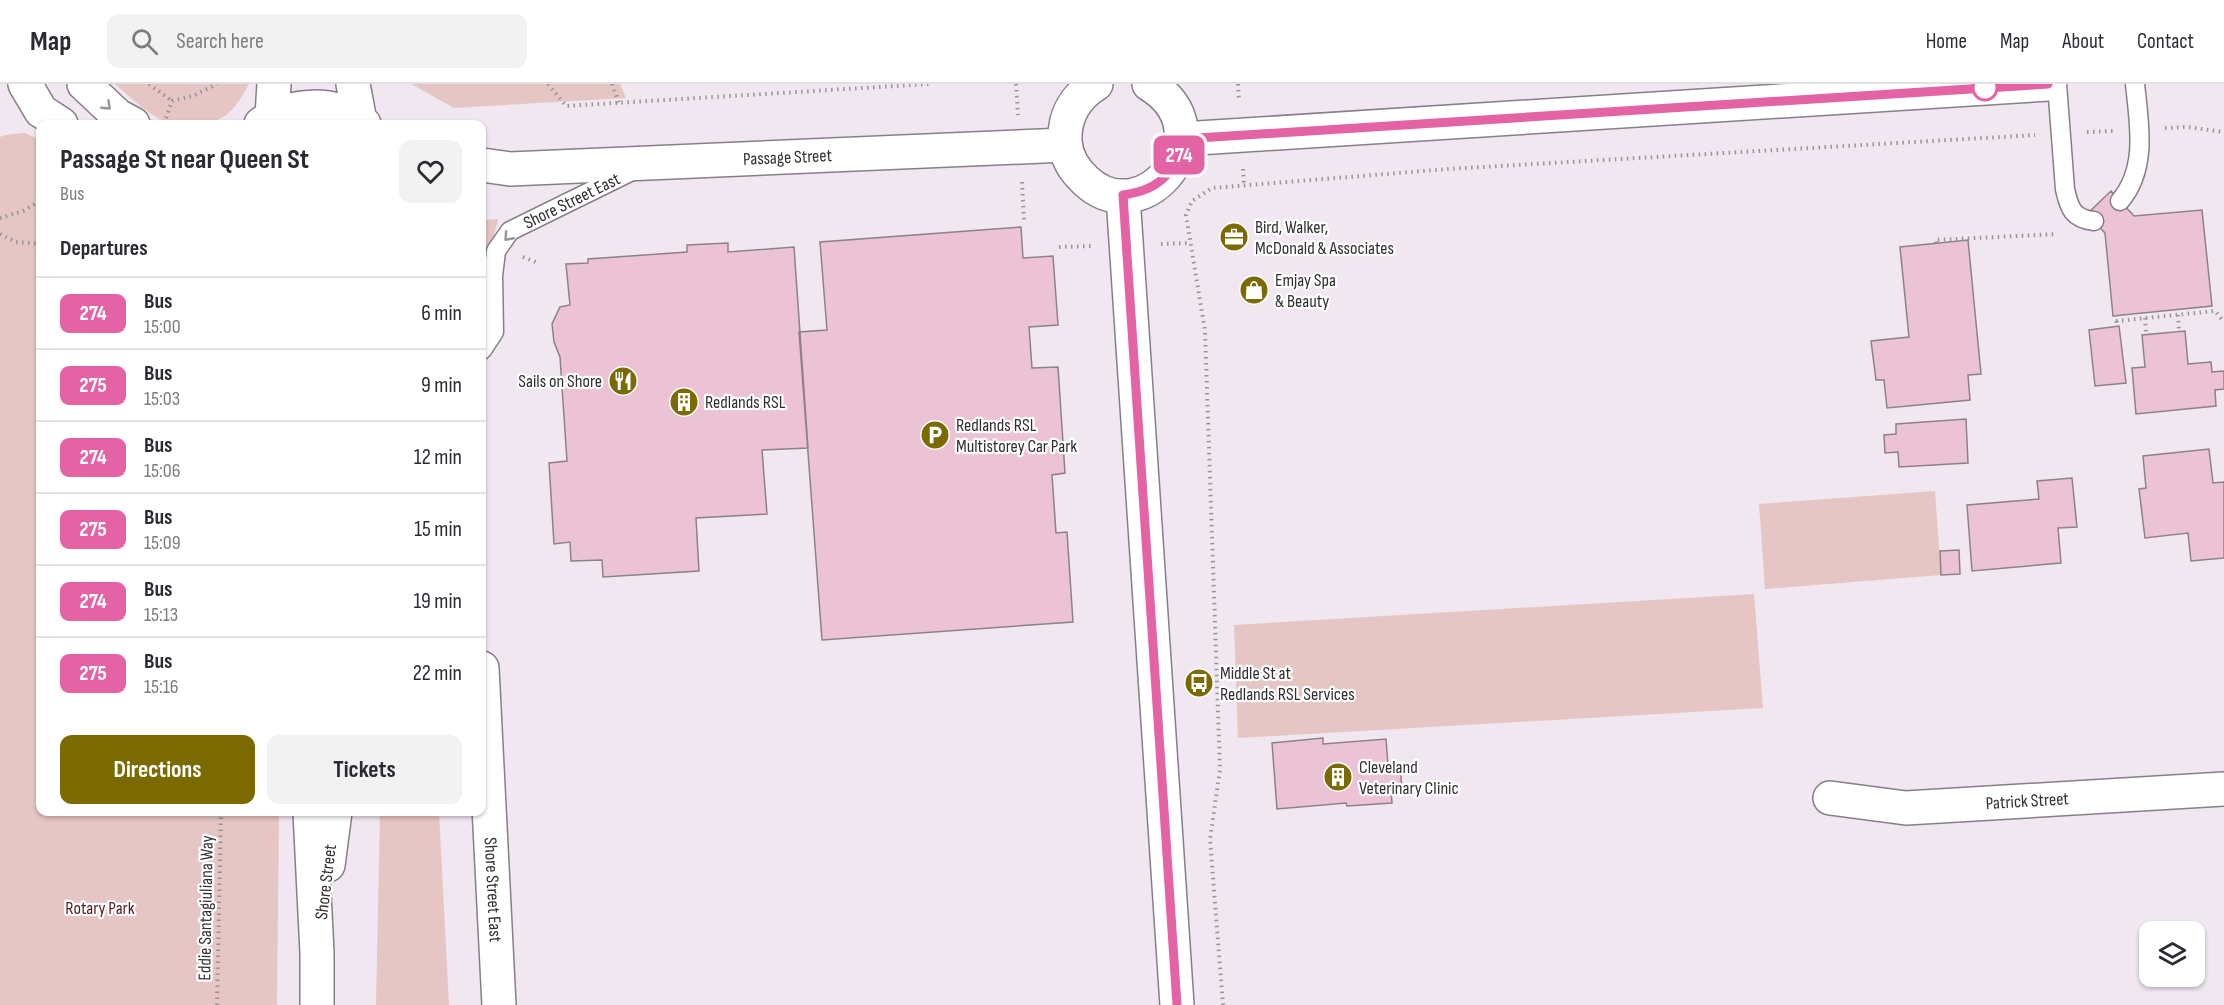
<!DOCTYPE html>
<style>
:root{--surface:#fff;--page:#f2f2f3;--text:#2b2b33;--muted:#7c7c81;--line:#e1e1e2;--accent:#7b6a02}
body{margin:0;font-family:"Sofia Sans Condensed",sans-serif;background:var(--page);color:var(--text);height:100vh;display:flex;flex-direction:column;font-size:22px;white-space:nowrap}
*{box-sizing:border-box;margin:0}
p{font-size:20px;color:var(--muted)}
.icon{flex:none;width:33px;height:33px;fill:none;stroke:currentColor;stroke-width:2;stroke-linecap:round;stroke-linejoin:round}
.map{position:relative;flex:1;overflow:hidden}
.drawer{position:absolute;left:36px;top:36px;width:450px;height:696px;display:flex;flex-direction:column;background:var(--surface);border-radius:12px;box-shadow:0 2px 4px #0004}
.drawer>*{flex:none}
.badge{padding:0 12px;border-radius:9px;font-size:21px;line-height:39px}
.buttons{position:absolute;left:2139px;top:837px;display:grid;gap:12px}
.buttons a{display:grid;place-items:center;width:66px;height:66px;border-radius:12px;background:var(--surface);box-shadow:0 2px 4px #0004;font-size:30px}
.map>.badge{position:absolute;translate:-50% -50%;box-shadow:0 0 0 3px #fff}
h2{padding:0 24px;font-size:22px;line-height:54px}
.round{display:grid;place-items:center;flex:none;width:63px;height:63px;border-radius:12px;background:var(--page)}
.summary{display:flex;align-items:center;justify-content:space-between;height:102px;padding:0 24px}
h1{font-size:28px;font-weight:700;line-height:45px}
.action{display:flex;gap:12px;margin-top:auto;padding:12px 24px}
.action a{flex:1;height:69px;border-radius:12px;background:var(--accent);color:#fff;font-size:24px;font-weight:700;line-height:69px;text-align:center}
.action a+a{background:var(--page);color:var(--text)}
ul{padding:0;list-style:none}
li{display:flex;align-items:center;gap:18px;height:72px;padding:0 24px;border-top:2px solid var(--line)}
li div{flex:1}
li b{display:block;font-size:22px}
li em{font-style:normal}
li .badge{min-width:66px;font-weight:700;text-align:center}
header{display:flex;align-items:center;gap:36px;box-sizing:border-box;height:84px;padding:0 30px;background:var(--surface);border-bottom:2px solid var(--line)}
header strong{font-size:28px}
nav{display:flex;gap:33px;margin-inline-start:auto;font-size:21px}
.search{width:420px;height:54px;background:var(--page);display:flex;align-items:center;gap:15px;box-sizing:border-box;padding:0 21px;border-radius:12px;color:var(--muted);font-size:22px}
.map>svg:first-child{display:block}
.green{fill:#e6c5c5}
.building{fill:#ecc2d5;stroke:#8d8286;stroke-width:1.5}
.lines{fill:none;stroke-linecap:round;stroke-linejoin:round}
.lane-casing{stroke:#867f87;stroke-width:21}
.street-casing{stroke:#867f87;stroke-width:36}
.secondary-casing{stroke:#867f87;stroke-width:36}
.path{stroke:#999399;stroke-width:4;stroke-dasharray:1.5 4.5;stroke-linecap:butt}
.lane{stroke:#fff;stroke-width:18}
.street{stroke:#fff;stroke-width:33}
.secondary{stroke:#fff;stroke-width:33}
.oneway{stroke:#989698}
.line-casing{stroke:#fff;stroke-width:14}
.line{stroke:#e463a4;stroke-width:9}
.stop-dot{fill:#fff;stroke:#e463a4;stroke-width:3}
.labels{text-anchor:middle;dominant-baseline:central;stroke-width:4.5;stroke-linejoin:round;paint-order:stroke}
.street-label{font-size:18px;fill:#312e32;stroke:#fff}
.poi-label{font-size:18px;fill:#312e32;stroke:#fff;text-anchor:start}
.park-label{font-size:18px;fill:#541c22;stroke:#fff}
</style>
<header>
<strong>Map</strong>
<div class="search"><svg class="icon" aria-label="search" viewBox="0 0 24 24"><circle cx="10" cy="10" r="6"/><path d="M15 15l6 6"/></svg>Search here</div>
<nav><a>Home</a><a>Map</a><a>About</a><a>Contact</a></nav>
</header>
<div class="map">
<svg width="2224" height="921" viewBox="0 0 2224 921">
<rect width="100%" height="100%" fill="#f0e7f0"/>
<!-- green -->
<path class="green" d="M115,0h134c-17,31 -26,40 -62,40 -11,0 -22,-1 -31,-7 -15,-9 -28,-22 -41,-33z
M411,0h209l6,14 -172,10z
M25,49l15,7v672h239l-2,193h-277v-868l5,-2z
M498,135v1l-16,60v-60z
M1935,407l6,84 -176,14 -6,-85z
M1754,510l9,114 -525,30 -4,-113z
M380,728h59l10,193h-73z"/>
<!-- building -->
<path class="building" d="M2111,107l23,25 68,-6 10,96 -99,10 -8,-83 -18,-19z
M1021,143l2,31 30,-2 5,69 -29,2 3,41 26,-1 7,106 -13,2 4,58 11,-1 6,90 -251,18 -23,-308 28,-2 -7,-88z
M1968,156l13,134 -13,1 2,25 -83,8 -3,-28h-8l-5,-39 38,-4 -9,-90z
M728,159v9l66,-5 14,201 -46,2 5,64 -71,4 3,53 -96,6 -1,-17 -31,1 -1,-19 -16,2 -5,-81 18,-2 -7,-104 -6,-15 -2,-18 8,-17 10,-2 -4,-41 22,-1v-4l99,-7v-7z
M2119,242l7,57 -31,3 -6,-56z
M2185,247l3,33 23,-2 1,10 12,-1v18l-9,1 1,16 -80,8 -4,-46 13,-1 -3,-32z
M1966,335l2,44 -69,4 -1,-15 -13,1 -1,-18 12,-1v-10z
M2209,365l4,34 11,-1v76l-33,3 -3,-28 -43,5 -6,-49 7,-1 -3,-32z
M2072,394l5,49 -19,1 3,35 -89,8 -5,-66 72,-6 -2,-18z
M1959,466l1,24 -19,1 -1,-24z
M1323,654v6l63,-5 2,26 12,-1 2,26 -11,1 1,12 -45,3 -1,-3 -69,6 -5,-66z"/>
<g class="lines">
<!-- lane casing -->
<g class="lane-casing">
<g id="lane">
<path d="M2057,0l8,105c4,19 8,30 29,32"/>
<path d="M2120,117c28,-33 19,-78 15,-117"/>
<path id="s1" d="M482,266l12,-18 -1,-56 3,-25 14,-20 124,-61"/>
</g>
</g>
<!-- street casing -->
<g class="street-casing">
<g id="street">
<path d="M25,0l16,27 20,13"/>
<path d="M84,0l34,32 15,8"/>
<path d="M1123,112l54,809"/>
<path id="s2" d="M482,584l17,337"/>
<path id="s3" d="M1830,714l76,10 318,-19"/>
</g>
</g>
<!-- secondary casing -->
<g class="secondary-casing">
<g id="secondary">
<path d="M353,0l7,37"/>
<path d="M1096,0c-21,13 -32,32 -31,57 1,16 10,30 21,40 59,54 142,-49 63,-97"/>
<path d="M272,32l2,-32"/>
<path d="M261,40c29,-21 74,-24 103,0"/>
<path d="M1182,55l866,-55"/>
<path id="s4" d="M482,81l28,4 555,-24"/>
<path d="M310,728l7,141v52"/>
<path d="M328,781l7,-53"/>
</g>
</g>
<!-- path -->
<path class="path" d="M149,0l23,17
M548,0l18,22 363,-22
M612,0l7,19
M1016,0l2,31
M1238,0l1,17
M166,34l6,-17 21,-5 24,-12
M2165,44l22,-1 37,5
M2087,48l26,-1
M1243,85l1,17
M1022,98l2,38
M0,134l23,-7 17,-10
M0,150l16,8 24,2
M1936,159l-1,-3 122,-6
M1161,160l29,-1
M1059,163l35,-1
M523,173l13,5
M2116,231l1,11
M2178,231l1,16
M2145,234l1,16
M2116,237l99,-10 9,11
M217,921l4,-193
M1223,921l-13,-166 10,-69 -15,-439 -19,-116 6,-14 20,-13 236,-19 587,-34"/>
<!-- lane -->
<use href="#lane" class="lane"/>
<!-- street -->
<use href="#street" class="street"/>
<!-- secondary -->
<use href="#secondary" class="secondary"/>
</g>
<!-- one-way arrows -->
<defs><path id="oneway-chevron" d="M-2-3.5L2.5 0L-2 3.5" fill="none" stroke-width="1.6" stroke-linecap="round" stroke-linejoin="round" transform="scale(1.5)"/></defs>
<g class="oneway">
<use href="#oneway-chevron" transform="translate(107 22) rotate(43)"/>
<use href="#oneway-chevron" transform="translate(508 153) rotate(132)"/>
</g>
<g class="lines">
<!-- line casing -->
<g class="line-casing">
<path id="line" d="M1177,921l-54,-810c36,-5 52,-21 59,-56l866,-55"/>
</g>
<!-- line -->
<use href="#line" class="line"/>
</g>
<!-- icons -->
<defs>
<g id="office-disc" transform="scale(1.5)"><circle r="9.5" fill="#7b6a02" stroke="#fff"/><path d="M-6-3h4V-5.5h4V-3h4V5H-6ZM-1-4.5V-3h2v-1.5ZM-6 0V1H6V0Z" fill="#fff"/></g>
<g id="shop-disc" transform="scale(1.5)"><circle r="9.5" fill="#7b6a02" stroke="#fff"/><path d="M-5-2.5h2.3a2.7 3.5 0 0 1 5.4 0H5L5.5 6h-11ZM-1.5-2.5h3a1.5 2.3 0 0 0-3 0Z" fill="#fff"/></g>
<g id="restaurant-disc" transform="scale(1.5)"><circle r="9.5" fill="#7b6a02" stroke="#fff"/><path d="M-5-6h1v4h1v-4h1v4h1v-4h1v5L-1.5 .5V6h-2V.5L-5-1ZM5-6V6H3V1.5H1.5Q1.5-4 5-6Z" fill="#fff"/></g>
<g id="building-disc" transform="scale(1.5)"><circle r="9.5" fill="#7b6a02" stroke="#fff"/><path d="M-4-6H4V6H1V3H-1V6H-4ZM-2.5-4.3h1.7v1.8h-1.7ZM.8-4.3h1.7v1.8H.8ZM-2.5-1h1.7V.8h-1.7ZM.8-1h1.7V.8H.8Z" fill="#fff"/></g>
<g id="parking-disc" transform="scale(1.5)"><circle r="9.5" fill="#7b6a02" stroke="#fff"/><path d="M-3.5-5.5H1a3.5 3.5 0 0 1 0 7H-1V5.5H-3.5ZM-1-3.4V-.6H.8a1.4 1.4 0 0 0 0-2.8Z" fill="#fff"/></g>
<g id="bus-disc" transform="scale(1.5)"><circle r="9.5" fill="#7b6a02" stroke="#fff"/><path d="M-5-6H5V4H4V6H2V4H-2V6H-4V4H-5ZM-3.5-4V0h7V-4ZM-3.5 1.2v1.5H-2V1.2ZM2 1.2v1.5H3.5V1.2Z" fill="#fff"/></g>
</defs>
<g fill-rule="evenodd">
<use href="#office-disc" x="1234" y="153"/>
<use href="#shop-disc" x="1254" y="206"/>
<use href="#restaurant-disc" x="623" y="297"/>
<use href="#building-disc" x="684" y="318"/>
<use href="#parking-disc" x="935" y="351"/>
<use href="#bus-disc" x="1199" y="599"/>
<use href="#building-disc" x="1338" y="693"/>
</g>
<!-- markers -->
<circle class="stop-dot" cx="1985" cy="4" r="12"/>
<g class="labels">
<!-- street labels -->
<g class="street-label">
<text stroke="none"><textPath href="#s4" startOffset="306">Passage Street</textPath></text>
<text stroke="none"><textPath href="#s1" startOffset="196">Shore Street East</textPath></text>
<text stroke="none"><textPath href="#s3" startOffset="198">Patrick Street</textPath></text>
<text transform="translate(326 798) rotate(-83)">Shore Street</text>
<text stroke="none"><textPath href="#s2" startOffset="222">Shore Street East</textPath></text>
<text transform="translate(206 824) rotate(-89)">Eddie Santagiuliana Way</text>
</g>
<!-- poi labels -->
<g class="poi-label">
<text x="1255" y="143">Bird, Walker,<tspan x="1255" dy="21">McDonald &amp; Associates</tspan></text>
<text x="1275" y="196">Emjay Spa<tspan x="1275" dy="21">&amp; Beauty</tspan></text>
<text x="602" y="297" text-anchor="end">Sails on Shore</text>
<text x="705" y="318">Redlands RSL</text>
<text x="956" y="341">Redlands RSL<tspan x="956" dy="21">Multistorey Car Park</tspan></text>
<text x="1220" y="589">Middle St at<tspan x="1220" dy="21">Redlands RSL Services</tspan></text>
<text x="1359" y="683">Cleveland<tspan x="1359" dy="21">Veterinary Clinic</tspan></text>
</g>
<!-- park labels -->
<g class="park-label">
<text x="100" y="824">Rotary Park</text>
</g>
</g>
</svg>
<div class="buttons">
<a><svg class="icon" aria-label="layers" viewBox="0 0 24 24"><path d="M12 4l9 5-9 5-9-5zM3 14l9 5 9-5"/></svg></a>
</div>
<b class="badge" style="left:1179px;top:71px;background:#e463a4;color:#fff">274</b>
<section class="drawer">
<div class="summary"><div><h1>Passage St near Queen St</h1><p>Bus</p></div><a class="round"><svg class="icon" aria-label="heart" viewBox="0 0 24 24"><path d="M12 20l-8-8c-3-5 5-10 8-4 3-6 11-1 8 4z"/></svg></a></div>
<h2>Departures</h2>
<ul>
<li><span class="badge" style="background:#e463a4;color:#fff">274</span><div><b>Bus</b><p>15:00</p></div><em>6 min</em></li>
<li><span class="badge" style="background:#e463a4;color:#fff">275</span><div><b>Bus</b><p>15:03</p></div><em>9 min</em></li>
<li><span class="badge" style="background:#e463a4;color:#fff">274</span><div><b>Bus</b><p>15:06</p></div><em>12 min</em></li>
<li><span class="badge" style="background:#e463a4;color:#fff">275</span><div><b>Bus</b><p>15:09</p></div><em>15 min</em></li>
<li><span class="badge" style="background:#e463a4;color:#fff">274</span><div><b>Bus</b><p>15:13</p></div><em>19 min</em></li>
<li><span class="badge" style="background:#e463a4;color:#fff">275</span><div><b>Bus</b><p>15:16</p></div><em>22 min</em></li>
</ul>
<div class="action"><a>Directions</a><a>Tickets</a></div>
</section>
</div>
